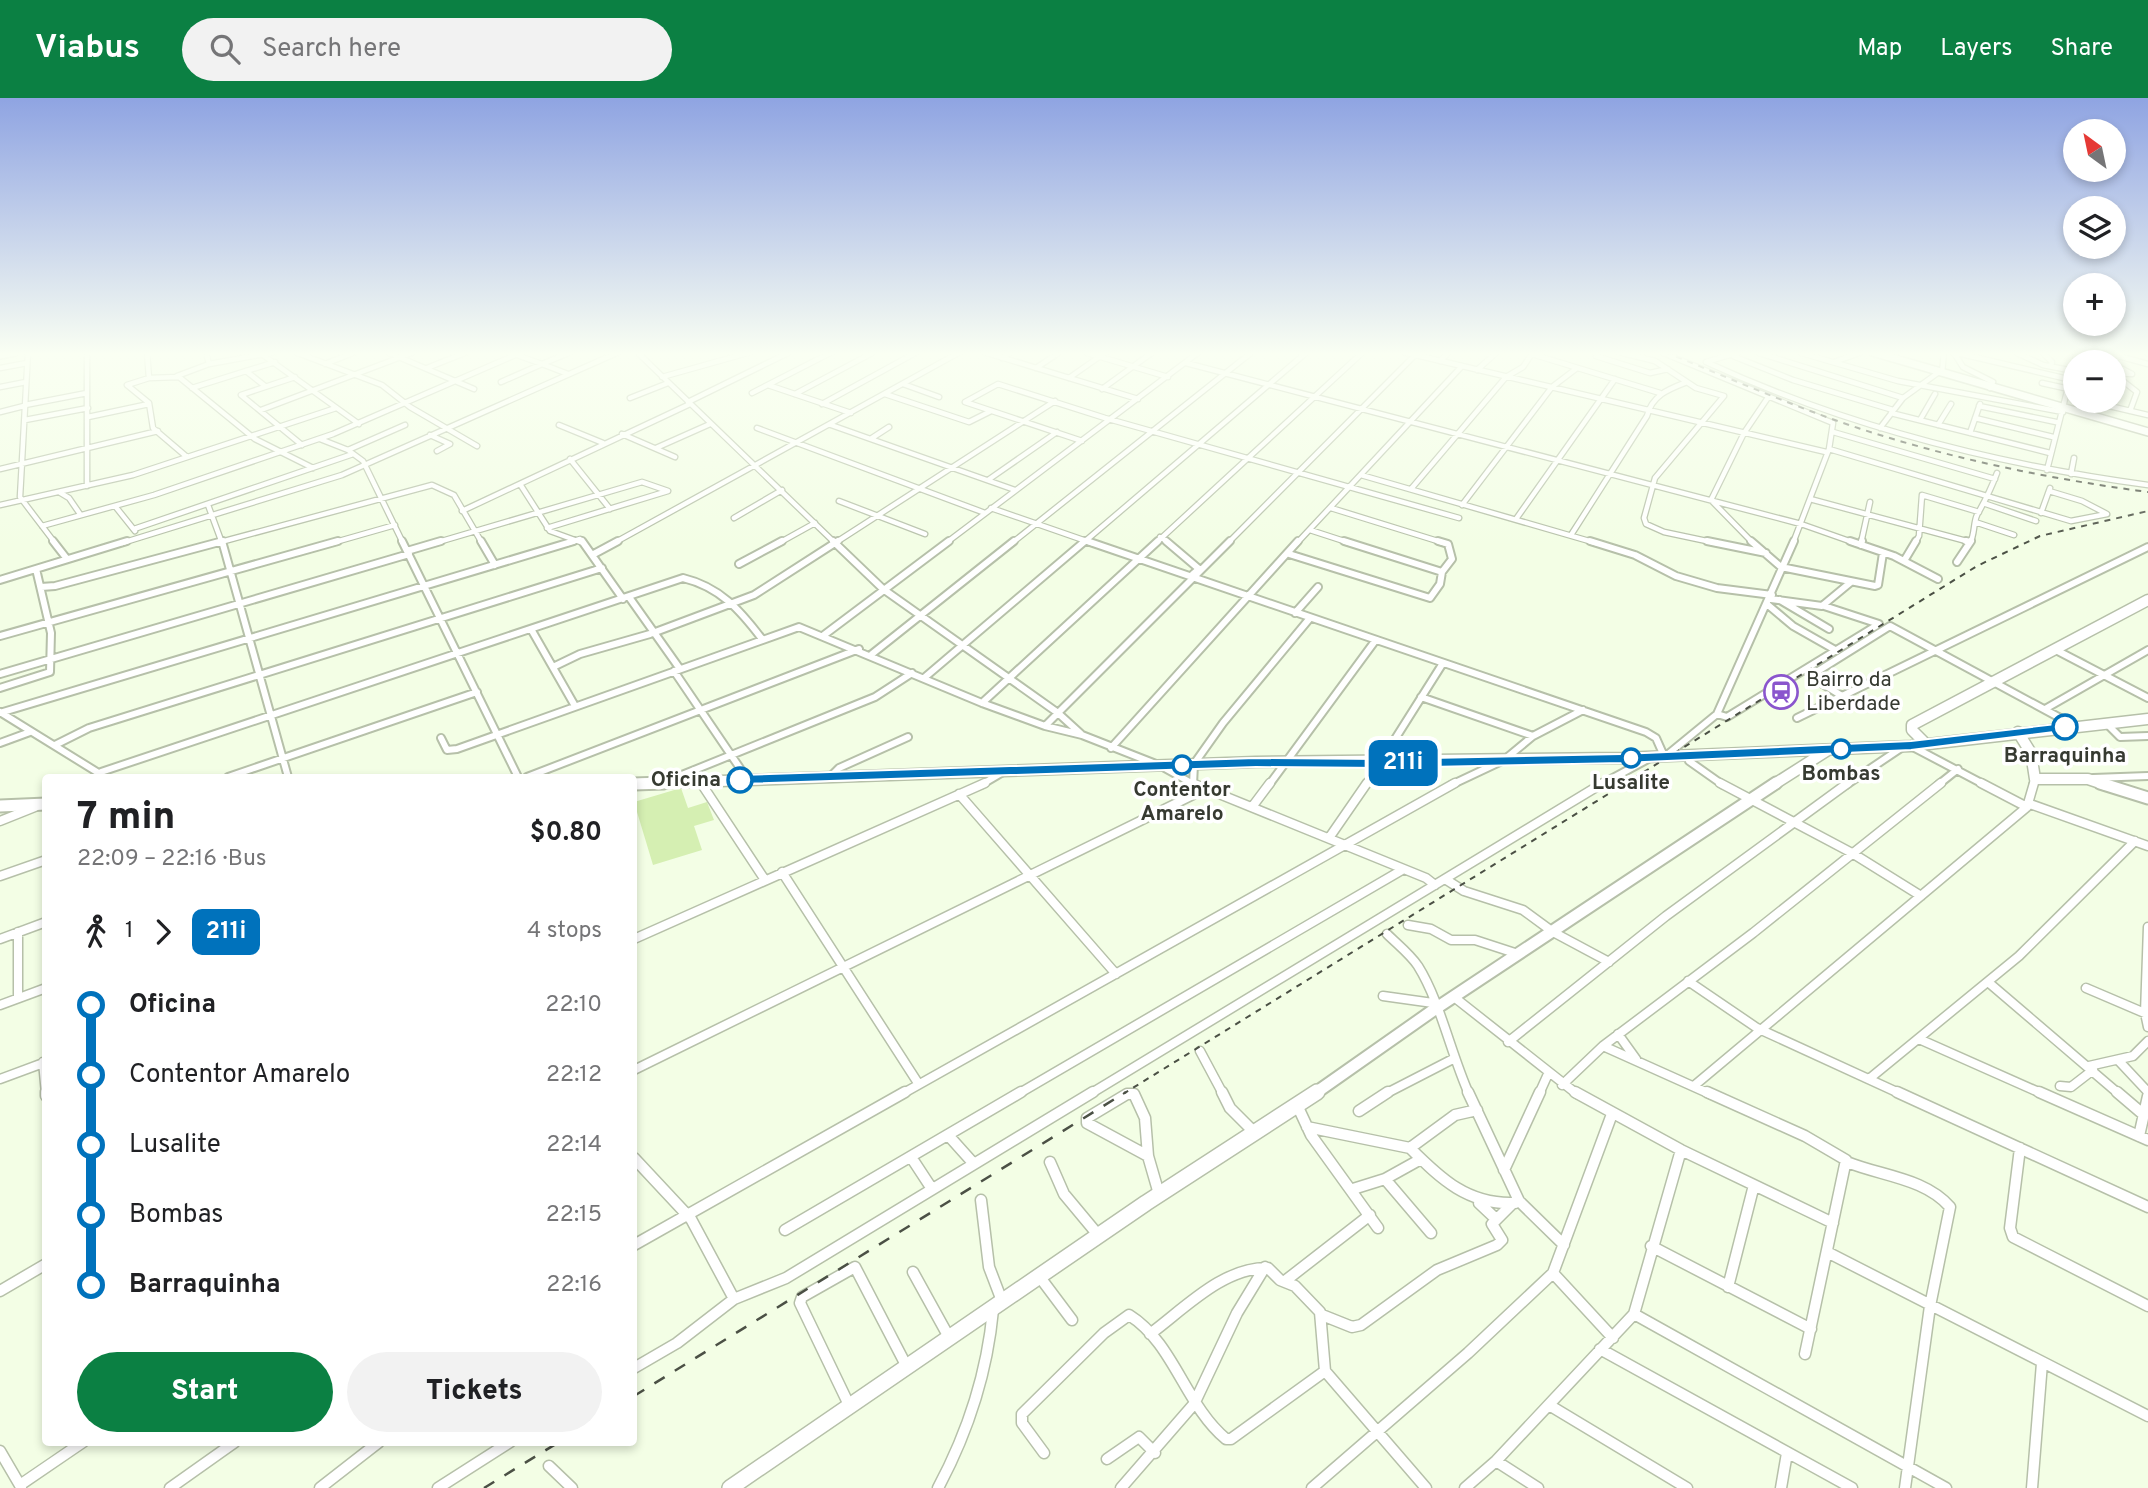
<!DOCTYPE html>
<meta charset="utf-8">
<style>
:root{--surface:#fff;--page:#f2f2f2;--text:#202124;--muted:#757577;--accent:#0b8043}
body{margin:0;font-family:Overpass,sans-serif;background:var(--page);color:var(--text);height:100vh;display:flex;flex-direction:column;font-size:26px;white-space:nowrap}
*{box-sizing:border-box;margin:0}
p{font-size:23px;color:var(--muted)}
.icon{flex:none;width:38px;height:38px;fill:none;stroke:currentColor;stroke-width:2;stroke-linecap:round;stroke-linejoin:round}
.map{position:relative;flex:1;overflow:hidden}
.side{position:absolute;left:42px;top:676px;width:595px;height:672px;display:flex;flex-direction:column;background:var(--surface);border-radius:7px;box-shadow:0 4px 10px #0003}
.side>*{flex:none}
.badge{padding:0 14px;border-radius:10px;font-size:24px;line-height:46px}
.needle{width:46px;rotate:327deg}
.buttons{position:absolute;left:2063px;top:21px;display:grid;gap:14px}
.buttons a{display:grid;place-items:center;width:63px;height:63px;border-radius:50%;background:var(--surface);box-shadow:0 4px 10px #0003;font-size:35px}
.map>.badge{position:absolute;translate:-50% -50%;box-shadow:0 0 0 4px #fff}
.legs{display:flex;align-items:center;gap:10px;height:77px;padding:0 35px;font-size:23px}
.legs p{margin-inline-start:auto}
.headline{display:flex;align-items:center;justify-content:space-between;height:119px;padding:0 35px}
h1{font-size:38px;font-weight:800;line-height:52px}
.action{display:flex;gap:14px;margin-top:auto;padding:14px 35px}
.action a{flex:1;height:80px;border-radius:42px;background:var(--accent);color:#fff;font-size:28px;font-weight:800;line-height:80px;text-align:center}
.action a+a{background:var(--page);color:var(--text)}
ul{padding:0 35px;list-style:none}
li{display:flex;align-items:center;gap:24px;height:70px;font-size:26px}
li i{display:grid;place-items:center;width:10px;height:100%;margin:0 9px;background:currentColor}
li i::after{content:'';width:18px;height:18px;margin:-9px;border:5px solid;border-radius:50%;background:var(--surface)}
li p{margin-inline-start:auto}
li:first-child i{background:linear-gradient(#0000 50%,currentColor 0)}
li:last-child i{background:linear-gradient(currentColor 50%,#0000 0)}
header{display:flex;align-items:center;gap:42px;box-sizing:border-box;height:98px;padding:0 35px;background:var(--accent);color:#fff}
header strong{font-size:33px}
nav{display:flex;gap:38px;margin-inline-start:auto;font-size:24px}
.search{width:490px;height:63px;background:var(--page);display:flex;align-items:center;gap:18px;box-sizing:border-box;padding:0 24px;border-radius:38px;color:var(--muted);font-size:26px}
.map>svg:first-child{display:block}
.green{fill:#d5efb2}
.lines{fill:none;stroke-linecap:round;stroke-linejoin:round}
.street-far3-casing{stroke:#b6c0a9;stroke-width:7}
.street-far2-casing{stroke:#b6c0a9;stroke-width:10}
.street-far1-casing{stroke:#b6c0a9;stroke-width:11}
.street-casing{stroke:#b6c0a9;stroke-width:13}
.secondary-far3-casing{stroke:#b6c0a9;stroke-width:10}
.secondary-far2-casing{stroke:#b6c0a9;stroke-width:13}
.secondary-far1-casing{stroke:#b6c0a9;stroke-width:15}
.secondary-casing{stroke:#b6c0a9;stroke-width:18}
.street-far3{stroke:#fff;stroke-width:4.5}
.street-far2{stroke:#fff;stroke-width:6}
.street-far1{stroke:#fff;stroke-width:8}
.street{stroke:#fff;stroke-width:10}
.secondary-far3{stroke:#fff;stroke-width:7}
.secondary-far2{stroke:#fff;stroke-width:10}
.secondary-far1{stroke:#fff;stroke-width:11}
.secondary{stroke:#fff;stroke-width:15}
.rail-far1{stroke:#4b5045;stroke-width:2;stroke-dasharray:6 6;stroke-linecap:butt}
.rail{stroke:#4b5045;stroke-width:2.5;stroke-dasharray:12 12;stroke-linecap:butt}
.line-1{fill:#0072bc;stroke:#fff;stroke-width:2}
.stop-1-dot{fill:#fff;stroke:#0072bc;stroke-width:3.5}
.labels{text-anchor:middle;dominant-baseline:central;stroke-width:7;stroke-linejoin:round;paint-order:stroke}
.poi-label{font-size:21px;fill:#363a31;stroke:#fff;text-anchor:start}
.stop-label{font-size:21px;font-weight:bold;fill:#363a31;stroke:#fff}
</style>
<header>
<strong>Viabus</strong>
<div class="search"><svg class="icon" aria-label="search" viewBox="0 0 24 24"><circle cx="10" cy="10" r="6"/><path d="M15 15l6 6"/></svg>Search here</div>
<nav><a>Map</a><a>Layers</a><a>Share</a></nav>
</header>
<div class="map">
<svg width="2148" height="1390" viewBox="0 0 2148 1390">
<rect width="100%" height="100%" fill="#f3fee5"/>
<!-- green -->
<path class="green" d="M681,690l7,20 19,-6 7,18 -20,6 8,24 -49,15 -19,-63z"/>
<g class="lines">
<!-- street-far3 casing -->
<g class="street-far3-casing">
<path id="street-far3" d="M28,254l-8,145 35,46
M87,254v134
M147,254l2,26 -22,7 22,18 4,25 34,29
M206,254l3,12 66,-12
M295,254l87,33 28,22 67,39
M387,254l87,37
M637,254l198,191
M984,254l154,47
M1084,254l84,25
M1403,254l423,100
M1619,254l36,9 41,27 28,8 -69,82 -11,40 2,6 18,8 52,11
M1661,254l172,71 -4,26 -36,94
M1739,254l-33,10c141,65 288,102 442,123
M1756,254l147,46
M1798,254l100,29 165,31
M1953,254l119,28
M2015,254l28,13 31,6
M2042,254l10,10 -1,4
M2104,254l44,12
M2144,254l4,1
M1954,255l9,14 30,15 -3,6
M1532,256l128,39
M263,257l96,69
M517,257l25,9 29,-12
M1596,258l54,17 18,-4
M1733,258l60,24 100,30
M1002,260l9,-6
M1440,263l9,-9
M1834,264l28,-10
M1186,265l615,161 54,19
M325,266l30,-12
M0,270l27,-5
M427,270l40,-16
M1036,270l24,-16
M1477,272l20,-18
M246,273l19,15
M1942,275l2,-21
M2115,275l17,1 -15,-8
M2114,276l23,18 -7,19
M177,278l32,-12
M295,279l-54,18 61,50
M662,279l89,-25
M149,280l30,-1 76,62 58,29
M1069,280l37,-26
M501,284l41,-18 26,10
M2042,285l27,6
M903,286l36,13
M768,287l83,28
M0,289l26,-5
M192,290l83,-26
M1102,291l51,-37
M752,295l80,-41
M795,296l79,-42
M885,296l84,28 22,-11
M630,300l38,-15
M2088,303l60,14
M688,304l102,-50
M822,306l95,-52
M25,307l62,-12
M1979,308l77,16
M261,312l153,-58
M0,314l24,-6
M1891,315l159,40
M88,319l61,-13
M1975,320l78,19
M25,322l63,-12
M1920,322l15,-26
M559,327l44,18
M831,327l184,65
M1938,327l13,-21
M757,330l228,85
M1880,330l23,-30 36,-26
M1833,334l162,47
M1970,335l10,-29
M622,336l53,23
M430,337l20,9 -13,7
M872,340l17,-11
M320,341l28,11 15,11 40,82
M1082,343l-117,-39 33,-18 107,34 354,100
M656,350l54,-24
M1829,351l242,72 36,-7 -25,-13 -33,-10
M348,352l57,-25
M570,361l40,50
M0,371l158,-38
M2047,372l30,-118
M2071,376l3,-16
M1361,377l235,68
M988,382l69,-48
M520,386l30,47 33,12
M1411,391l95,-112 17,-10 10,-15
M59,394l10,6 11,16
M1810,401l160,43
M839,403l86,33
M1986,406l50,17
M0,407l133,-30 203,-67
M208,407l14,38
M1462,407l90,-118 25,-19
M115,408l20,25
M991,410l101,35
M1331,410l113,35
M462,413l228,-107
M2041,415l9,-25
M734,420l48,-28
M1516,421l99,-140
M1975,424l39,13
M42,428l112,-31 179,-61 189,-82
M134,431l219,-75
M1310,432l40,13
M1571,437l76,-119c5,-21 22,-27 40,-34
M1160,439l9,6
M122,445l220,-68 277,-123
M217,445l215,-58 22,10 28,48
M332,445l63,-18
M435,445l207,-61 26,9 -121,37
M568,445l12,-4
M614,445l346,-191
M779,445l36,-20
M835,445l220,-142
M946,445l253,-191
M1012,445l240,-191
M1083,445l224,-191
M1156,445l207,-191
M1228,445l187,-188
M1297,445l165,-177
M1753,445l-42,-43 33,-67 25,-37
M1861,445l9,-41
M1915,445l4,-7 3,-41 57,17
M1970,445c5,-9 3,-19 7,-28 8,-14 14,-26 20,-42"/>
</g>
<!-- street-far2 casing -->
<g class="street-far2-casing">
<path id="street-far2" d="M53,443l14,18
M222,443l66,236
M402,443l116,236
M481,443l14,24
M582,443l41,58
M833,443l50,48 175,124 23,21
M1087,443l559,191 10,6 8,18
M1166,443l33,28 -6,5
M1344,443l98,31 10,-13 -4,-15 -10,-3
M1590,443l45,14 41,21 41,12 55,7
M1707,443l59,12
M1751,443l30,26 94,19 3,-1 5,-32
M1850,443l44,15 44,23
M1966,443l4,1
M1861,447l1,-4
M407,453l34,-10
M1289,456l141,44 10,-14 2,-12
M592,457l26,-14
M1904,463l12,-20
M1957,464l14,-21
M739,466l43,-23
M0,482l127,-39
M41,489l14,-1 168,-45
M629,499l51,72
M1771,501l51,7 29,-24
M1780,502l49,29
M1768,507l25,21 44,25
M1295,515l23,-26
M531,531l44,77
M824,537l125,-94
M0,538l338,-95
M2054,551l94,49
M872,556l142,-113
M553,569l27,-13 70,-20 104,-39 84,-54
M674,573l74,109
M0,576l409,-120
M924,580l161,-137
M0,590l50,-16 1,-39 -15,-64
M1842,598l-32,-20 80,-50 185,100
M1421,599l112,39
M982,605l176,-162
M2045,611l103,-59
M0,614l105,65
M0,615l574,-172
M1717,616l10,3 152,-93 -55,-18
M1797,620l351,-171
M2106,625l14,14 28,-1
M1045,628l185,-185
M441,640l6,12 10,-1 342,-122 183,76 63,23 37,9 79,31 34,19
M0,645l30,-11
M55,647l34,-17 513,-160
M1913,649l72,38
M1111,650l187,-207
M1688,656l1,7 34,24
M1667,657l50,-41 77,-173
M101,674l582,-194c37,9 57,32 79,61
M228,679l249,-85
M527,679l332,-128
M830,679l9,-9 69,-31
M2093,680l55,-2
M667,683l208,-84 37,-24
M700,684l2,3
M981,687l22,-13
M1193,687l1,-21 29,-41 87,-105
M1269,687l106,-144
M1366,687l77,-122
M1451,687l53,-25 29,-24 50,-26
M1600,687l48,-26
M1846,687l55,-37
M1938,687l20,-16
M2033,687l2,-6"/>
</g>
<!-- street-far1 casing -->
<g class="street-far1-casing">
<path id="street-far1" d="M701,685l64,97
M1192,685l234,95 9,7
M1720,685l132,70 69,43
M1981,685l46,24
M959,696l157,180
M2030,706l118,42
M1252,709l18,-24
M0,723l35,-14
M1329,740l38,-55
M782,774l136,211
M0,778l46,-16
M1445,781l19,12 59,19 30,22 56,30
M1408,827l23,4 20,11h24l43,14
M2148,829l-3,86 3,14
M18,834v66
M1387,836c10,10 23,20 31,32 22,35 33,88 51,128
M0,841l46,-17
M634,841l351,-156
M1688,883l69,47 144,66
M1988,884l131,112
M2086,890l61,26
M1383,898l50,7
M1454,899l123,97
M0,907l46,-17
M1618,936l18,25
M1919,941l124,55
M1508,944l158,-126 182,-133
M1603,948l107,48
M1200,953l23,43
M2118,962l30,32
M43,964l3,32
M2089,968l44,-10 15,-15
M634,972l559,-275v-12
M0,981l46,-17
M1869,981l150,-123 116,-115
M1562,987l41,-39 150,-113 188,-150
M1695,987l332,-278 7,-24
M2060,988l11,1 22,-17
M902,996l553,-311
M1018,996l384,-224
M1090,996l513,-311
M1385,996l68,-35
M1539,996l9,-20"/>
</g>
<!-- street casing -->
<g class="street-casing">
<path id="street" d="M46,994v4
M1222,994l8,16 24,24
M1468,994l51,109 45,44
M1575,994l106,58 152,73
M1707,994l98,44 41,24 -41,194
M1897,994l251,115
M2039,994l109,48
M2117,994l27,23
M1127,996h7l11,24 3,38 -61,-33v-5z
M1297,1007l14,30 67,93
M1359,1013l29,-19
M1307,1029l103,21 45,-33 22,-5
M948,1037l26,29
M2139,1038l9,-40
M1410,1050c31,31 58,57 105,55
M2020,1050l-10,80 3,9 135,69
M1148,1058l11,38
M911,1059l21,32
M634,1060l57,61 43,80
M1050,1064l14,32 35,42
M1847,1064c34,14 78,16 103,45l-20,99 -25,182
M1504,1072l36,-78
M1385,1081l46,54
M1353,1091l32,-10 36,-20
M981,1102l8,67 13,34
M1479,1105l17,16
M785,1132l236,-138
M634,1147l271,-153
M1651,1148l160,83
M1827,1154l321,164
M913,1174l37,67
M1553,1175l60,65
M1039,1178l33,44
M1285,1183l85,-66
M1728,1189l26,-102
M0,1193l46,-27
M1634,1216l312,174
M1322,1217l30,12 9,-2 76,-55 60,-25 5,-5 -10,-16 21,-21
M1150,1236c34,-25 73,-67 118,-66l12,12 15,6 25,26 5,59 101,117
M1600,1251l252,139
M634,1270l43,-25 57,-44 52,-21 307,-186
M1549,1307l138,83
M850,1309l-50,-104 2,-6 53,-30 52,100
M0,1353l21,36
M1044,1355l-22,-30v-9l82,-81 25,-18c45,28 56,90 97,124h5l94,-68
M1107,1361l32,-22 16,16
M1496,1363l42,27
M549,1368l23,22
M20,1387l63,-43
M170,1390l65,-46
M320,1390l59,-46
M438,1390l72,-46
M938,1390c30,-56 49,-114 55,-178
M1121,1390l73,-84 43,-91 28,-46
M1312,1390l156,-135 85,-80 59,-159
M1465,1390l31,-27 138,-147 47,-164
M1781,1390l6,-35
M2032,1390l10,-125"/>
</g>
<!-- secondary-far3 casing -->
<g class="secondary-far3-casing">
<path id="secondary-far3" d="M1872,254l276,80
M0,257l15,-3"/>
</g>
<!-- secondary-far2 casing -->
<g class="secondary-far2-casing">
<path id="secondary-far2" d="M2018,634l13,21 4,26h53l18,6
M1926,646l-14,-14v-5l236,-125
M634,686l622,-22 366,-4 289,-12 237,-27
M1773,687l55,-35"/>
</g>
<!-- secondary-far1 casing -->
<g class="secondary-far1-casing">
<path id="secondary-far1" d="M2100,685l48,15
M634,686l30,-1
M0,708l46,-2
M1314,996l121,-85 341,-226"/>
</g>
<!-- secondary casing -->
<g class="secondary-casing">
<path id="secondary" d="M730,1390l416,-285 171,-111"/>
</g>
<!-- street-far3 -->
<use href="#street-far3" class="street-far3"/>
<!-- street-far2 -->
<use href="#street-far2" class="street-far2"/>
<!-- street-far1 -->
<use href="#street-far1" class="street-far1"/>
<!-- street -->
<use href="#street" class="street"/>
<!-- secondary-far3 -->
<use href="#secondary-far3" class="secondary-far3"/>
<!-- secondary-far2 -->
<use href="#secondary-far2" class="secondary-far2"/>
<!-- secondary-far1 -->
<use href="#secondary-far1" class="secondary-far1"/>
<!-- secondary -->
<use href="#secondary" class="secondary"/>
<!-- rail-far1 -->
<path class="rail-far1" d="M1665,254c64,26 127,54 193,76 94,31 192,51 290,64
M1123,996l854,-528 63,-30 108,-25"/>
<!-- rail -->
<path class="rail" d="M634,1298l492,-304
M484,1390l75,-46"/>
</g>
<!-- sky -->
<linearGradient id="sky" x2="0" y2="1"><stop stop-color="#8fa4e2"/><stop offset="0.57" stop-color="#fafff3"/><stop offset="1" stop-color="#fafff3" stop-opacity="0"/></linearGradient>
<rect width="2148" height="449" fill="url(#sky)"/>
<!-- line-1 -->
<path class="line-1" d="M2065,625l6,4 -1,3 -159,20 -289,13 -241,5 -125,-1 -516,17 -7,-4 7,-5 516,-17 125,1 241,-5 289,-13z"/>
<!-- icons -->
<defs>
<g id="station-ring" transform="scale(1.75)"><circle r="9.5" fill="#fff" stroke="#8a55cd" stroke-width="1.5"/><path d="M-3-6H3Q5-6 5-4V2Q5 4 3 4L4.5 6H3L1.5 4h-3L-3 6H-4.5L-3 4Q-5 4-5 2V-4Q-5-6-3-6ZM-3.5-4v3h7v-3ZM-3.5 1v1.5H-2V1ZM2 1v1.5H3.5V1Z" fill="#8a55cd"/></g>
</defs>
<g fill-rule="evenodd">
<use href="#station-ring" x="1781" y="594"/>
</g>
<!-- markers -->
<g class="stop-1-dot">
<circle cx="2065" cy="629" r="12"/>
<circle cx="1841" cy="651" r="9"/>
<circle cx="1631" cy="660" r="9"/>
<circle cx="1182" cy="667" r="9"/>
<circle cx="740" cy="682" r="12"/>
</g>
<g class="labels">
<!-- poi labels -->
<g class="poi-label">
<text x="1806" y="582">Bairro da<tspan x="1806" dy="24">Liberdade</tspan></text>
</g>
<!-- stop labels -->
<g class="stop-label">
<text x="2065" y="658">Barraquinha</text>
<text x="1841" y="676">Bombas</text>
<text x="721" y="682" text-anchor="end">Oficina</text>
<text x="1631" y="685">Lusalite</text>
<text x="1182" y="692">Contentor<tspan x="1182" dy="24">Amarelo</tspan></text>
</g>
</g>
</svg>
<div class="buttons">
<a><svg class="needle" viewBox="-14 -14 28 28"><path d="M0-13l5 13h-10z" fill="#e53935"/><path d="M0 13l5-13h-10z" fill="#757577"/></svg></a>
<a><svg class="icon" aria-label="layers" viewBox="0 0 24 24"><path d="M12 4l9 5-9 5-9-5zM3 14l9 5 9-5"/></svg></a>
<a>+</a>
<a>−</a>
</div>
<b class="badge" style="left:1403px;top:665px;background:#0072bc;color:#fff">211i</b>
<section class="side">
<div class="headline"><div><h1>7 min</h1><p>22:09 – 22:16 · Bus</p></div><b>$0.80</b></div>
<div class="legs"><svg class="icon" aria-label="walk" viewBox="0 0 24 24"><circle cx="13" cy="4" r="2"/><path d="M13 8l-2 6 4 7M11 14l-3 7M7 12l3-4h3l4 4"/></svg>1<svg class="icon" aria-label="forward" viewBox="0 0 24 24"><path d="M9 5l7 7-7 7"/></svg><b class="badge" style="background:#0072bc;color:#fff">211i</b><p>4 stops</p></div>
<ul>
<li><i style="color:#0072bc"></i><b>Oficina</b><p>22:10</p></li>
<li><i style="color:#0072bc"></i><span>Contentor Amarelo</span><p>22:12</p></li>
<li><i style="color:#0072bc"></i><span>Lusalite</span><p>22:14</p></li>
<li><i style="color:#0072bc"></i><span>Bombas</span><p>22:15</p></li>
<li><i style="color:#0072bc"></i><b>Barraquinha</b><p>22:16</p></li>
</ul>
<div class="action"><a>Start</a><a>Tickets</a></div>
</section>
</div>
